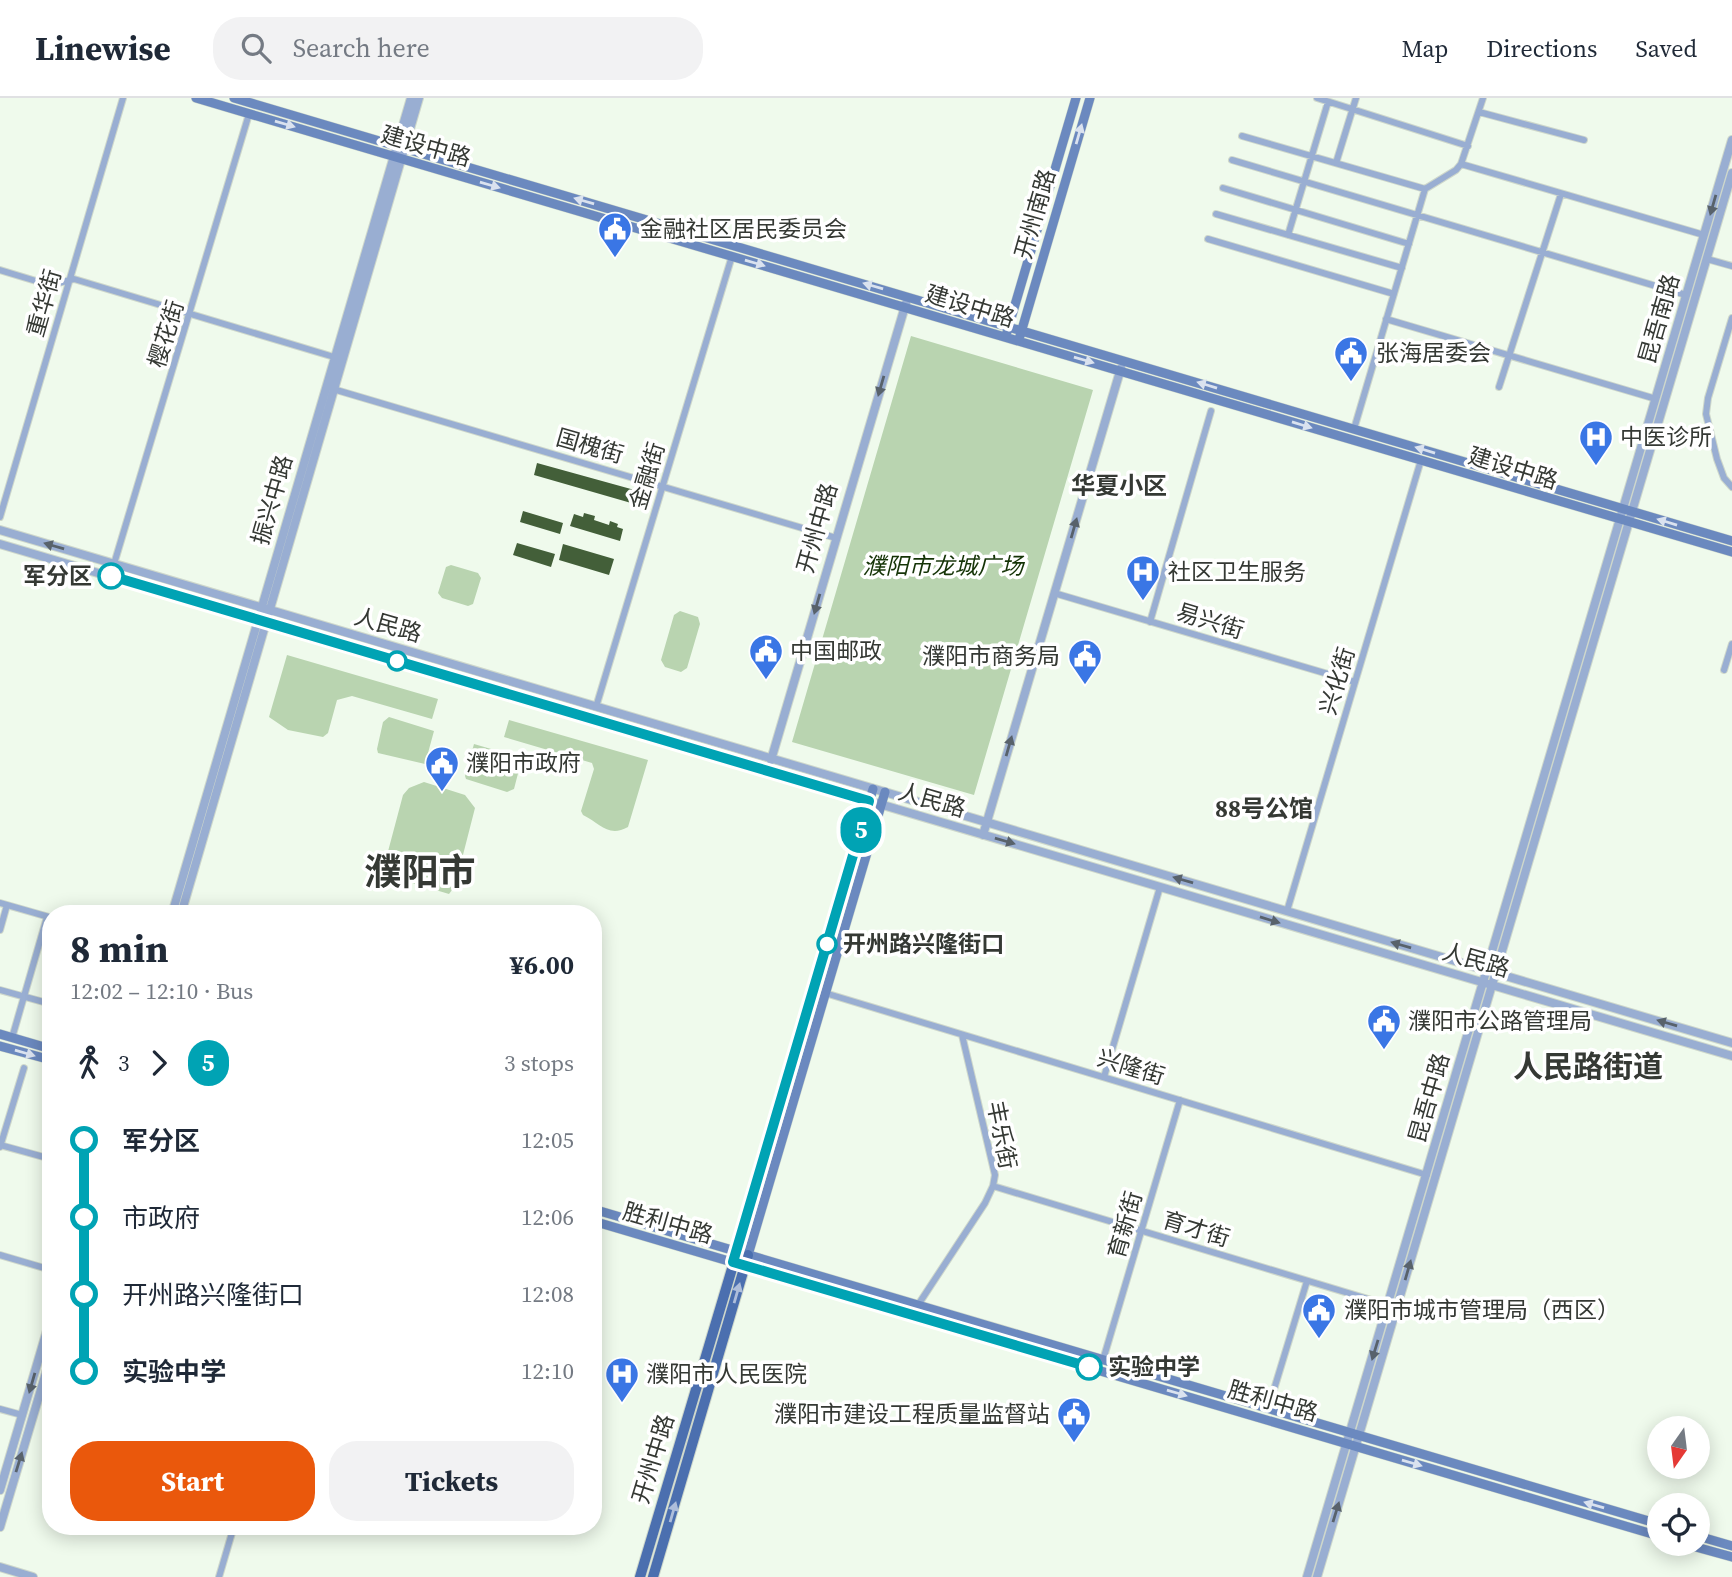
<!DOCTYPE html>
<meta charset="utf-8">
<style>
:root{--surface:#fff;--page:#f2f2f3;--text:#1f2937;--muted:#747a83;--line:#e0e1e3;--accent:#ea580c}
body{margin:0;font-family:"Source Serif 4","Noto Sans SC",serif;background:var(--page);color:var(--text);height:100vh;display:flex;flex-direction:column;font-size:26px;white-space:nowrap}
*{box-sizing:border-box;margin:0}
p{font-size:23px;color:var(--muted)}
.icon{flex:none;width:38px;height:38px;fill:none;stroke:currentColor;stroke-width:2;stroke-linecap:round;stroke-linejoin:round}
.map{position:relative;flex:1;overflow:hidden}
.drawer{position:absolute;left:42px;top:807px;width:560px;height:630px;display:flex;flex-direction:column;background:var(--surface);border-radius:28px;box-shadow:0 4px 18px #0003}
.drawer>*{flex:none}
.badge{padding:0 14px;border-radius:23px;font-size:24px;line-height:46px}
.needle{width:46px;rotate:194deg}
.tools{position:absolute;left:1647px;top:1318px;display:grid;gap:14px}
.tools a{display:grid;place-items:center;width:63px;height:63px;border-radius:50%;background:var(--surface);box-shadow:0 4px 18px #0003;font-size:35px}
.map>.badge{position:absolute;translate:-50% -50%;box-shadow:0 0 0 4px #fff}
.legs{display:flex;align-items:center;gap:10px;height:77px;padding:0 28px;font-size:23px}
.legs p{margin-inline-start:auto}
.overview{display:flex;align-items:center;justify-content:space-between;height:119px;padding:0 28px}
h1{font-size:38px;font-weight:700;line-height:52px}
.button{display:flex;gap:14px;margin-top:auto;padding:14px 28px}
.button a{flex:1;height:80px;border-radius:28px;background:var(--accent);color:#fff;font-size:28px;font-weight:700;line-height:80px;text-align:center}
.button a+a{background:var(--page);color:var(--text)}
ul{padding:0 28px;list-style:none}
li{display:flex;align-items:center;gap:24px;height:77px;font-size:26px}
li i{display:grid;place-items:center;width:10px;height:100%;margin:0 9px;background:currentColor}
li i::after{content:'';width:18px;height:18px;margin:-9px;border:5px solid;border-radius:50%;background:var(--surface)}
li p{margin-inline-start:auto}
li:first-child i{background:linear-gradient(#0000 50%,currentColor 0)}
li:last-child i{background:linear-gradient(currentColor 50%,#0000 0)}
header{display:flex;align-items:center;gap:42px;box-sizing:border-box;height:98px;padding:0 35px;background:var(--surface);border-bottom:2px solid var(--line)}
header strong{font-size:33px}
nav{display:flex;gap:38px;margin-inline-start:auto;font-size:24px}
.search{width:490px;height:63px;background:var(--page);display:flex;align-items:center;gap:18px;box-sizing:border-box;padding:0 24px;border-radius:28px;color:var(--muted);font-size:26px}
.map>svg:first-child{display:block}
.green{fill:#b9d4b0}
.building{fill:#435f39}
.lines{fill:none;stroke-linecap:round;stroke-linejoin:round}
.minor-casing{stroke:#ced7cb;stroke-width:8}
.tertiary-casing{stroke:#ced7cb;stroke-width:10}
.secondary-casing{stroke:#ced7cb;stroke-width:10}
.primary-casing{stroke:#ced7cb;stroke-width:12}
.minor{stroke:#99aed2;stroke-width:6}
.tertiary{stroke:#99aed2;stroke-width:8}
.secondary{stroke:#6b89bf;stroke-width:9}
.primary{stroke:#4b6faf;stroke-width:10}
.oneway{fill:#dae2ef}
.oneway2{fill:#58626b}
.oneway3{fill:#aebedb}
.line-1-casing{stroke:#fff;stroke-width:16}
.line-1{stroke:#00a3b4;stroke-width:10}
.stop-1-dot{fill:#fff;stroke:#00a3b4;stroke-width:3.5}
.labels{text-anchor:middle;dominant-baseline:central;stroke-width:7;stroke-linejoin:round;paint-order:stroke}
.street-label{font-size:23px;fill:#353934;stroke:#fff}
.poi-label{font-size:23px;fill:#353934;stroke:#fff;text-anchor:start}
.park-label{font-size:23px;font-style:italic;fill:#143306;stroke:#fff}
.stop-label{font-size:23px;font-weight:bold;fill:#353934;stroke:#fff;text-anchor:start}
.neighbourhood-label{font-size:24px;font-weight:bold;fill:#353934;stroke:#fff}
.district-label{font-size:30px;font-weight:bold;fill:#353934;stroke:#fff}
.town-label{font-size:37px;font-weight:bold;fill:#353934;stroke:#fff}
</style>
<header>
<strong>Linewise</strong>
<div class="search"><svg class="icon" aria-label="search" viewBox="0 0 24 24"><circle cx="10" cy="10" r="6"/><path d="M15 15l6 6"/></svg>Search here</div>
<nav><a>Map</a><a>Directions</a><a>Saved</a></nav>
</header>
<div class="map">
<svg width="1732" height="1479" viewBox="0 0 1732 1479">
<rect width="100%" height="100%" fill="#effaec"/>
<!-- green -->
<path class="green" d="M911,238l182,54 -119,405 -182,-53z
M451,467l27,8 3,5 -8,26 -5,2 -26,-8 -4,-5 8,-26z
M680,513l18,6 2,7 -13,44 -6,4 -16,-5 -4,-7 13,-45z
M287,557l151,44 -6,20 -80,-23 -15,4 -9,33 -5,4 -35,-7 -19,-13z
M389,619l45,14 -9,33 -47,-11 -1,-4 6,-27z
M509,622l139,40 -20,67c-20,11 -28,-4 -45,-12l-2,-4 13,-42 -2,-6 -88,-26z
M474,646l48,14 -8,31 -7,3 -41,-13 -1,-3z
M424,684l41,13 10,13 -20,78 -6,8 -67,-20 21,-79 6,-7z"/>
<!-- building -->
<path class="building" d="M537,365l112,31 -4,13 -111,-32z
M523,413l40,12 -3,11 -40,-12z
M584,415l11,3 -1,4 15,5 1,-4 8,3 -1,3 6,2 -3,12 -50,-15 4,-12 9,3z
M517,445l38,11 -4,13 -38,-12z
M563,446l51,15 -5,16 -50,-15z"/>
<g class="lines">
<!-- minor casing -->
<g class="minor-casing">
<path id="minor" d="M1317,0l151,48
M1479,14l105,28
M1242,38l183,53
M1232,62l454,135
M1336,65l20,-65
M1461,66l243,71
M1223,90l186,56
M1216,116l186,54
M1288,137l40,-133
M1208,141l186,55
M1707,161l25,7
M0,172l46,14h9l19,-5 260,78
M1732,220l-24,80 -2,16 11,45 7,19 8,9
M1386,221l270,80
M1499,289l62,-193
M333,291l503,149
M1354,331l71,-240 31,-19 5,-6 22,-66
M0,419l123,-419
M114,466l135,-450
M1054,495l301,89
M1150,524l61,-211
M1724,572l8,-26
M596,609l136,-451
M0,805l49,14
M1287,813l134,-451
M0,832l7,-25
M0,892l51,14
M825,895l602,182
M12,940l35,-121
M1104,979l56,-190
M0,1047l51,14
M0,1049l24,-79
M993,1088l395,119
M0,1157l51,15
M918,1207l67,-102 8,-17 2,-11 -33,-140
M1103,1262l77,-260
M0,1311l22,6
M1268,1311l39,-128
M219,1479l15,-51"/>
</g>
<!-- tertiary casing -->
<g class="tertiary-casing">
<path id="tertiary" d="M0,432l1732,513
M0,446l1732,512
M771,662l135,-457
M983,737l138,-467
M172,816l239,-816
M181,816l238,-816
M0,1392l51,-173
M0,1429l51,-171
M0,1469l33,10
M1307,1479l425,-1437
M1317,1479l415,-1404"/>
</g>
<!-- secondary casing -->
<g class="secondary-casing">
<path id="secondary" d="M196,0l1536,454
M234,0l1498,443
M1007,234l69,-234
M1020,238l70,-238
M0,936l51,15
M0,948l51,14
M593,1111l1066,315
M593,1123l1066,315
M737,1154l136,-463
M748,1157l137,-463
M1698,1438l34,10
M1685,1446l47,13"/>
</g>
<!-- primary casing -->
<g class="primary-casing">
<path id="primary" d="M640,1479l97,-325
M653,1479l95,-322"/>
</g>
<!-- minor -->
<use href="#minor" class="minor"/>
<!-- tertiary -->
<use href="#tertiary" class="tertiary"/>
<!-- secondary -->
<use href="#secondary" class="secondary"/>
<!-- primary -->
<use href="#primary" class="primary"/>
</g>
<!-- one-way arrows -->
<defs><path id="oneway-solid" d="M-6-.8H1V-3.2L6.5 0L1 3.2V.8H-6Z" transform="scale(1.75)"/></defs>
<g class="oneway">
<use href="#oneway-solid" transform="translate(285 26) rotate(16)"/>
<use href="#oneway-solid" transform="translate(1079 36) rotate(-74)"/>
<use href="#oneway-solid" transform="translate(490 87) rotate(16)"/>
<use href="#oneway-solid" transform="translate(584 103) rotate(-164)"/>
<use href="#oneway-solid" transform="translate(755 165) rotate(16)"/>
<use href="#oneway-solid" transform="translate(873 188) rotate(-164)"/>
<use href="#oneway-solid" transform="translate(1084 262) rotate(16)"/>
<use href="#oneway-solid" transform="translate(1207 287) rotate(-163)"/>
<use href="#oneway-solid" transform="translate(1302 327) rotate(17)"/>
<use href="#oneway-solid" transform="translate(1425 352) rotate(-163)"/>
<use href="#oneway-solid" transform="translate(1667 424) rotate(-163)"/>
<use href="#oneway-solid" transform="translate(25 955) rotate(16)"/>
<use href="#oneway-solid" transform="translate(1177 1295) rotate(16)"/>
<use href="#oneway-solid" transform="translate(1412 1365) rotate(16)"/>
<use href="#oneway-solid" transform="translate(1594 1407) rotate(-164)"/>
</g>
<g class="oneway2">
<use href="#oneway-solid" transform="translate(1713 107) rotate(106)"/>
<use href="#oneway-solid" transform="translate(881 288) rotate(106)"/>
<use href="#oneway-solid" transform="translate(1074 430) rotate(-74)"/>
<use href="#oneway-solid" transform="translate(54 448) rotate(-164)"/>
<use href="#oneway-solid" transform="translate(817 506) rotate(106)"/>
<use href="#oneway-solid" transform="translate(1009 648) rotate(-74)"/>
<use href="#oneway-solid" transform="translate(1005 743) rotate(16)"/>
<use href="#oneway-solid" transform="translate(1183 782) rotate(-164)"/>
<use href="#oneway-solid" transform="translate(1270 822) rotate(17)"/>
<use href="#oneway-solid" transform="translate(1401 847) rotate(-164)"/>
<use href="#oneway-solid" transform="translate(1667 925) rotate(-164)"/>
<use href="#oneway-solid" transform="translate(1408 1172) rotate(-74)"/>
<use href="#oneway-solid" transform="translate(1375 1252) rotate(107)"/>
<use href="#oneway-solid" transform="translate(32 1285) rotate(106)"/>
<use href="#oneway-solid" transform="translate(19 1364) rotate(-73)"/>
<use href="#oneway-solid" transform="translate(1336 1414) rotate(-73)"/>
</g>
<g class="oneway3">
<use href="#oneway-solid" transform="translate(737 1195) rotate(-74)"/>
<use href="#oneway-solid" transform="translate(673 1414) rotate(-74)"/>
</g>
<g class="lines">
<!-- line-1 casing -->
<g class="line-1-casing">
<path id="line-1" d="M111,478l758,225 -136,461 356,105"/>
</g>
<!-- line-1 -->
<use href="#line-1" class="line-1"/>
</g>
<!-- icons -->
<defs>
<g id="civic-pin" transform="scale(1.75)"><path d="M0 17L-7.5 6A9.5 9.5 0 1 1 7.5 6Z" fill="#3a76e5" stroke="#fff"/><path d="M-.6-6.5H3V-4.5H.6V-3L4-1V1h2V6H-6V1h2V-1L-.6-3ZM-1.2 2.5V6h2.4V2.5Z" fill="#fff"/></g>
<g id="hospital-pin" transform="scale(1.75)"><path d="M0 17L-7.5 6A9.5 9.5 0 1 1 7.5 6Z" fill="#3a76e5" stroke="#fff"/><path d="M-5-5h3v3.5h4V-5h3V5h-3V1.5h-4V5h-3Z" fill="#fff"/></g>
</defs>
<g fill-rule="evenodd">
<use href="#civic-pin" x="615" y="131"/>
<use href="#civic-pin" x="1351" y="255"/>
<use href="#hospital-pin" x="1596" y="339"/>
<use href="#hospital-pin" x="1143" y="474"/>
<use href="#civic-pin" x="766" y="553"/>
<use href="#civic-pin" x="1085" y="558"/>
<use href="#civic-pin" x="442" y="665"/>
<use href="#civic-pin" x="1384" y="923"/>
<use href="#civic-pin" x="1319" y="1212"/>
<use href="#hospital-pin" x="622" y="1276"/>
<use href="#civic-pin" x="1074" y="1316"/>
</g>
<!-- markers -->
<g class="stop-1-dot">
<circle cx="111" cy="478" r="12"/>
<circle cx="397" cy="563" r="9"/>
<circle cx="827" cy="846" r="9"/>
<circle cx="1089" cy="1269" r="12"/>
</g>
<g class="labels">
<!-- street labels -->
<g class="street-label">
<text transform="translate(426 48) rotate(16)">建设中路</text>
<text transform="translate(1035 116) rotate(-74)">开州南路</text>
<text transform="translate(44 205) rotate(-74)">重华街</text>
<text transform="translate(970 208) rotate(17)">建设中路</text>
<text transform="translate(1659 221) rotate(-74)">昆吾南路</text>
<text transform="translate(166 236) rotate(-73)">樱花街</text>
<text transform="translate(590 348) rotate(16)">国槐街</text>
<text transform="translate(1513 370) rotate(17)">建设中路</text>
<text transform="translate(647 378) rotate(-73)">金融街</text>
<text transform="translate(272 402) rotate(-74)">振兴中路</text>
<text transform="translate(817 430) rotate(-74)">开州中路</text>
<text transform="translate(1210 523) rotate(17)">易兴街</text>
<text transform="translate(388 527) rotate(16)">人民路</text>
<text transform="translate(1337 583) rotate(-73)">兴化街</text>
<text transform="translate(932 702) rotate(16)">人民路</text>
<text transform="translate(1476 862) rotate(16)">人民路</text>
<text transform="translate(1131 969) rotate(17)">兴隆街</text>
<text transform="translate(1429 1000) rotate(-74)">昆吾中路</text>
<text transform="translate(1002 1037) rotate(79)">丰乐街</text>
<text transform="translate(668 1125) rotate(16)">胜利中路</text>
<text transform="translate(1125 1127) rotate(-74)">育新街</text>
<text transform="translate(1196 1131) rotate(17)">育才街</text>
<text transform="translate(1273 1303) rotate(16)">胜利中路</text>
<text transform="translate(653 1361) rotate(-73)">开州中路</text>
</g>
<!-- poi labels -->
<g class="poi-label">
<text x="640" y="131">金融社区居民委员会</text>
<text x="1376" y="255">张海居委会</text>
<text x="1620" y="339">中医诊所</text>
<text x="1168" y="474">社区卫生服务</text>
<text x="790" y="553">中国邮政</text>
<text x="1060" y="558" text-anchor="end">濮阳市商务局</text>
<text x="466" y="665">濮阳市政府</text>
<text x="1408" y="923">濮阳市公路管理局</text>
<text x="1344" y="1212">濮阳市城市管理局（西区）</text>
<text x="646" y="1276">濮阳市人民医院</text>
<text x="1050" y="1316" text-anchor="end">濮阳市建设工程质量监督站</text>
</g>
<!-- park labels -->
<g class="park-label">
<text x="943" y="468">濮阳市龙城广场</text>
</g>
<!-- stop labels -->
<g class="stop-label">
<text x="92" y="478" text-anchor="end">军分区</text>
<text x="843" y="846">开州路兴隆街口</text>
<text x="1108" y="1269">实验中学</text>
</g>
<!-- neighbourhood labels -->
<g class="neighbourhood-label">
<text x="1119" y="387">华夏小区</text>
<text x="1264" y="710">88号公馆</text>
</g>
<!-- district labels -->
<g class="district-label">
<text x="1588" y="968">人民路街道</text>
</g>
<!-- town labels -->
<g class="town-label">
<text x="420" y="774">濮阳市</text>
</g>
</g>
</svg>
<div class="tools">
<a><svg class="needle" viewBox="-14 -14 28 28"><path d="M0-13l5 13h-10z" fill="#e53935"/><path d="M0 13l5-13h-10z" fill="#747a83"/></svg></a>
<a><svg class="icon" aria-label="locate" viewBox="0 0 24 24"><circle cx="12" cy="12" r="6"/><path d="M12 2v4M12 18v4M2 12h4M18 12h4"/></svg></a>
</div>
<b class="badge" style="left:861px;top:732px;background:#00a3b4;color:#fff">5</b>
<section class="drawer">
<div class="overview"><div><h1>8 min</h1><p>12:02 – 12:10 · Bus</p></div><b>¥6.00</b></div>
<div class="legs"><svg class="icon" aria-label="walk" viewBox="0 0 24 24"><circle cx="13" cy="4" r="2"/><path d="M13 8l-2 6 4 7M11 14l-3 7M7 12l3-4h3l4 4"/></svg>3<svg class="icon" aria-label="forward" viewBox="0 0 24 24"><path d="M9 5l7 7-7 7"/></svg><b class="badge" style="background:#00a3b4;color:#fff">5</b><p>3 stops</p></div>
<ul>
<li><i style="color:#00a3b4"></i><b>军分区</b><p>12:05</p></li>
<li><i style="color:#00a3b4"></i><span>市政府</span><p>12:06</p></li>
<li><i style="color:#00a3b4"></i><span>开州路兴隆街口</span><p>12:08</p></li>
<li><i style="color:#00a3b4"></i><b>实验中学</b><p>12:10</p></li>
</ul>
<div class="button"><a>Start</a><a>Tickets</a></div>
</section>
</div>
